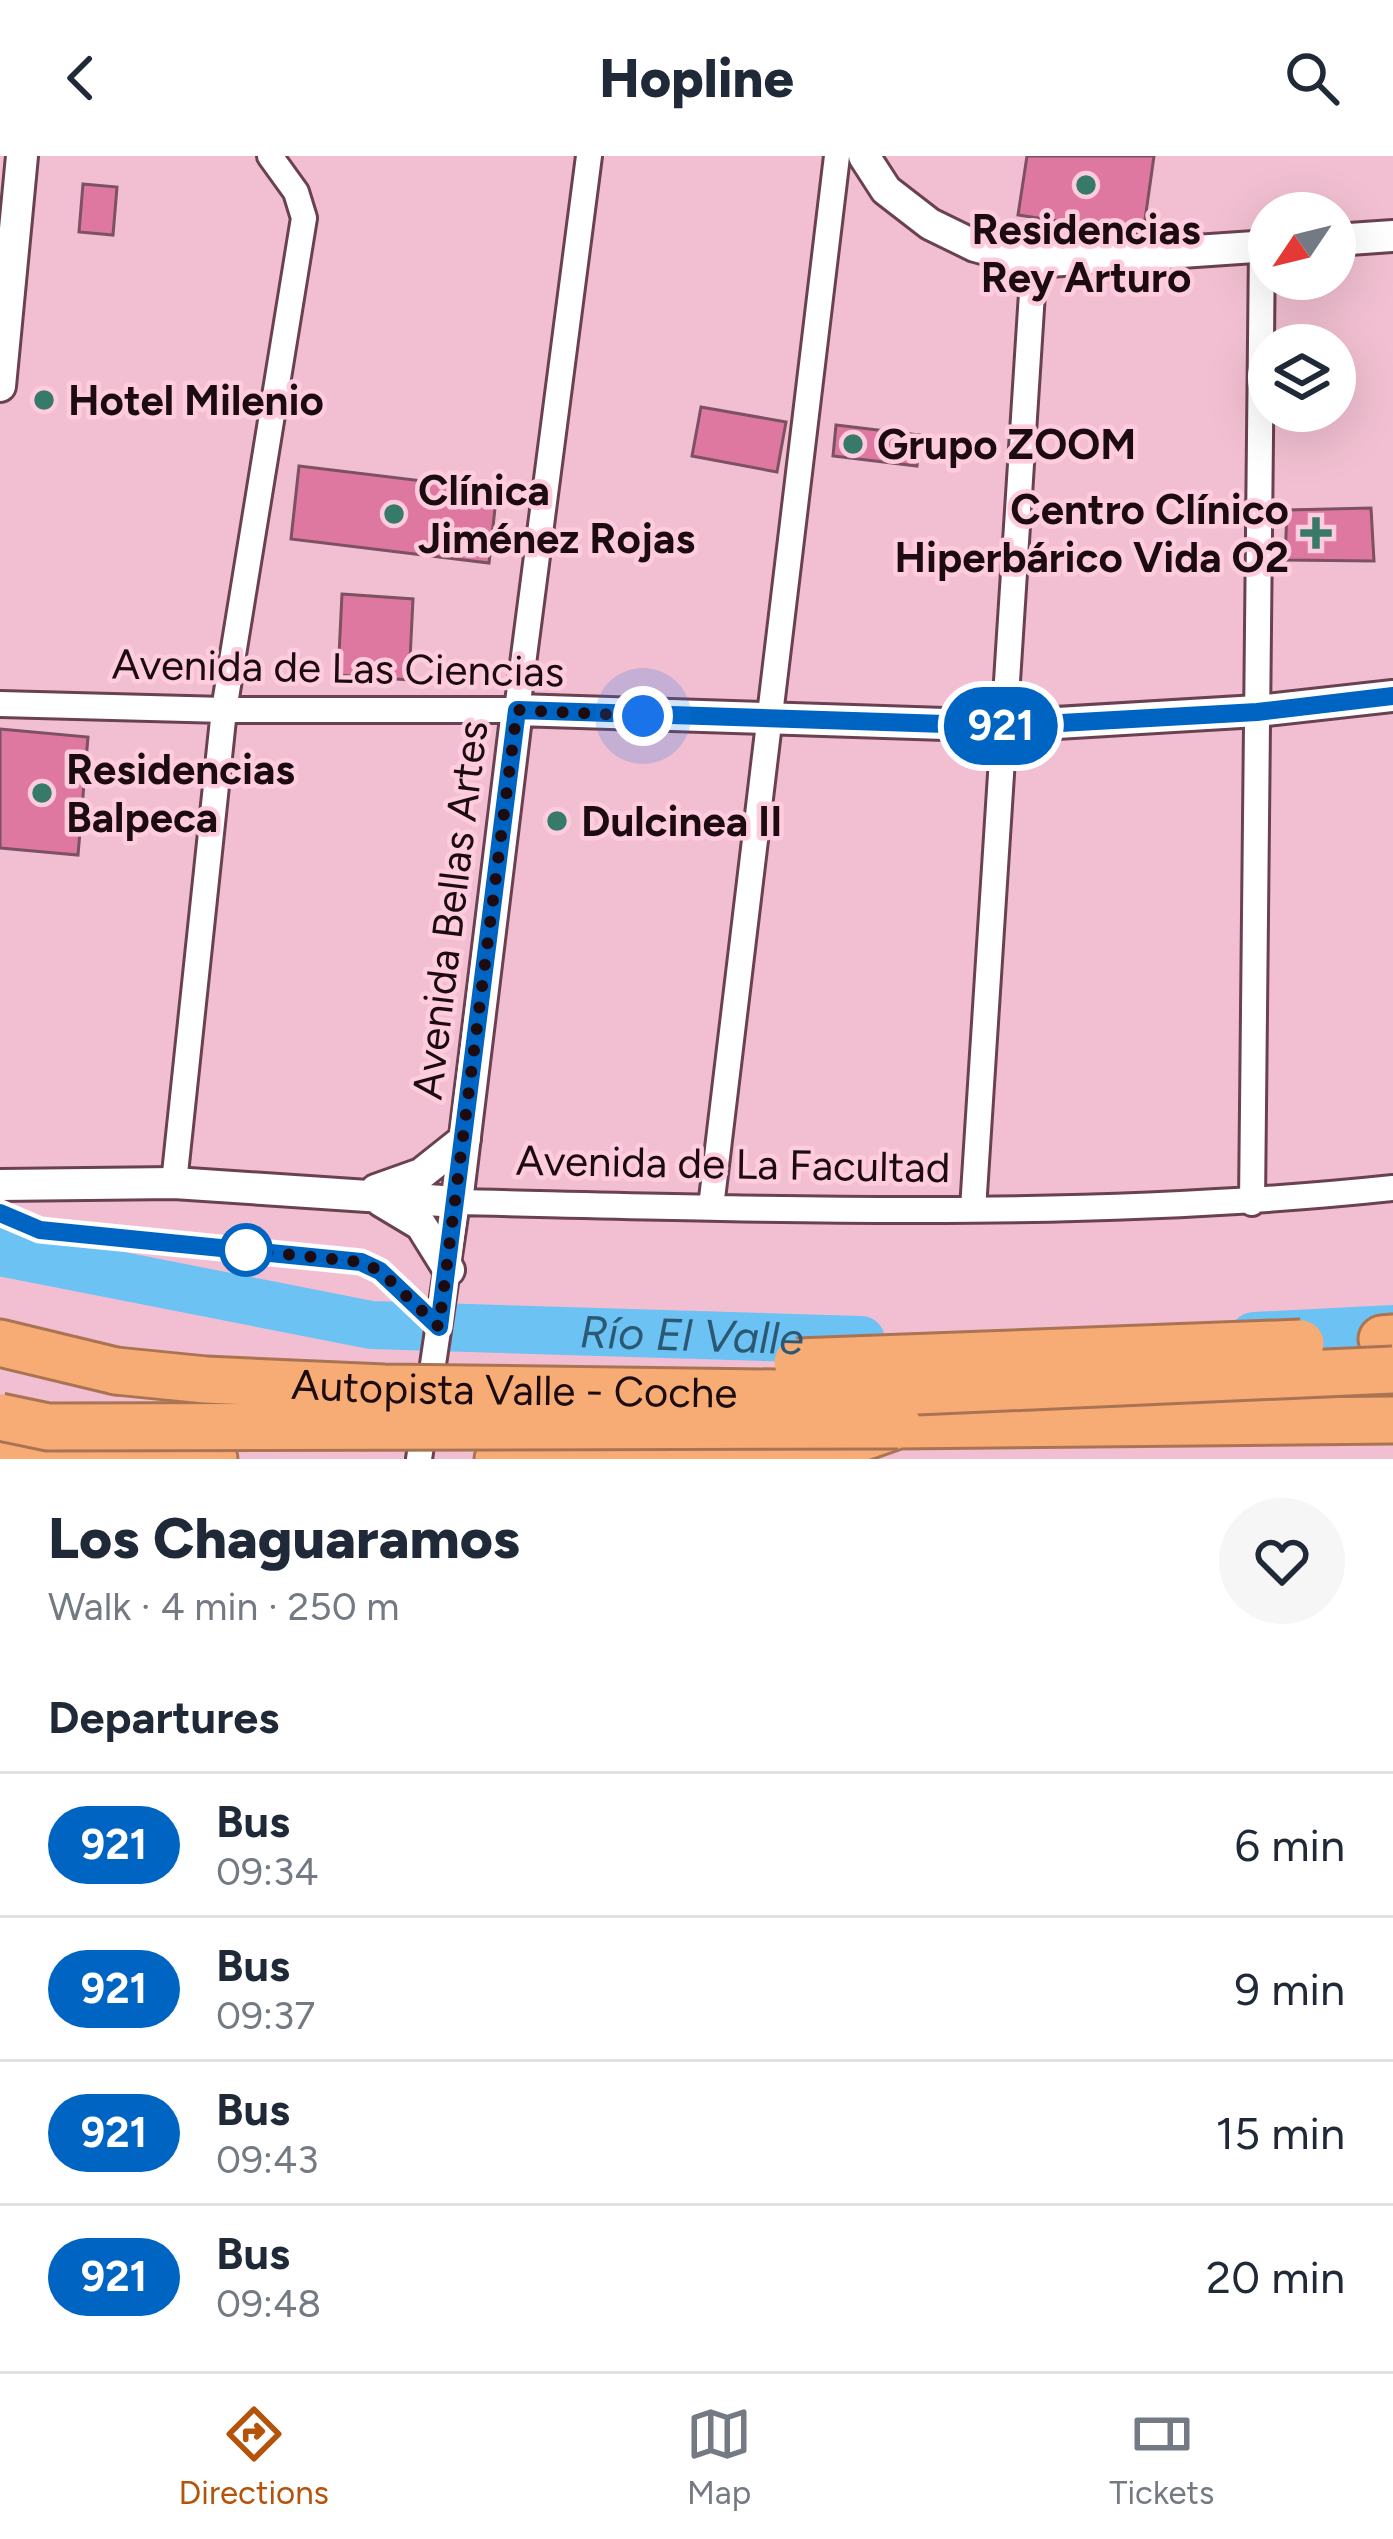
<!DOCTYPE html>
<meta charset="utf-8">
<style>
:root{--surface:#fff;--page:#f6f6f7;--text:#1f2937;--muted:#747a83;--line:#e0e1e3;--accent:#b45309}
body{margin:0;font-family:Figtree,sans-serif;background:var(--page);color:var(--text);height:100vh;display:flex;flex-direction:column;font-size:45px;white-space:nowrap}
*{box-sizing:border-box;margin:0}
p{font-size:39px;color:var(--muted)}
.icon{flex:none;width:66px;height:66px;fill:none;stroke:currentColor;stroke-width:2;stroke-linecap:round;stroke-linejoin:round}
.map{position:relative;height:1303px;overflow:hidden}
.side{display:flex;flex-direction:column;background:var(--surface);flex:1}
.side>*{flex:none}
.badge{padding:0 24px;border-radius:39px;font-size:42px;line-height:78px}
.needle{width:78px;rotate:235deg}
.tools{position:absolute;left:1248px;top:36px;display:grid;gap:24px}
.tools a{display:grid;place-items:center;width:108px;height:108px;border-radius:50%;background:var(--surface);box-shadow:0 12px 48px #0002;font-size:60px}
.you{position:absolute;width:60px;height:60px;margin:-30px;border:9px solid #fff;border-radius:50%;background:#1a73e8;box-shadow:0 0 0 18px #1a73e833}
.map>.badge{position:absolute;translate:-50% -50%;box-shadow:0 0 0 6px #fff}
h2{padding:0 48px;font-size:45px;line-height:108px}
.round{display:grid;place-items:center;flex:none;width:126px;height:126px;border-radius:63px;background:var(--page)}
.headline{display:flex;align-items:center;justify-content:space-between;height:204px;padding:0 48px}
h1{font-size:57px;font-weight:800;line-height:90px}
ul{padding:0;list-style:none}
li{display:flex;align-items:center;gap:36px;height:144px;padding:0 48px;border-top:3px solid var(--line)}
li div{flex:1}
li b{display:block;font-size:45px}
li em{font-style:normal}
li .badge{min-width:132px;font-weight:700;text-align:center}
header{display:flex;justify-content:space-between;align-items:center;height:156px;padding:0 48px;background:var(--surface);font-size:54px;font-weight:800}
.tab-bar{display:flex;justify-content:space-around;align-items:center;height:168px;border-top:3px solid var(--line);background:var(--surface);font-size:33px;color:var(--muted)}
.tab-bar a{display:grid;justify-items:center;gap:6px}
.tab-bar .selected{color:var(--accent)}
.map>svg:first-child{display:block}
.lines{fill:none;stroke-linecap:round;stroke-linejoin:round}
.river{stroke:#6dc2f4;stroke-width:48}
.building{fill:#df78a1;stroke:#7c5161;stroke-width:3}
.service-casing{stroke:#6a4150;stroke-width:18}
.minor-casing{stroke:#6a4150;stroke-width:30}
.tertiary-casing{stroke:#6a4150;stroke-width:36}
.motorway-casing{stroke:#aa7453;stroke-width:51}
.service{stroke:#fff;stroke-width:12}
.minor{stroke:#fff;stroke-width:24}
.tertiary{stroke:#fff;stroke-width:30}
.motorway{stroke:#f7ac76;stroke-width:45}
.motorway-bridge-casing{stroke:#aa7453;stroke-width:51;stroke-linecap:butt}
.motorway-bridge{stroke:#f7ac76;stroke-width:45}
.line-casing{stroke:#fff;stroke-width:27}
.line{stroke:#0064c3;stroke-width:18}
.walk{stroke:#1c0c12;stroke-width:12;stroke-dasharray:0 21.6}
.poi-dot{fill:#387a6a;stroke:#ffccde;stroke-width:4.5}
.stop-dot{fill:#fff;stroke:#0064c3;stroke-width:6}
.labels{text-anchor:middle;dominant-baseline:central;stroke-width:9;stroke-linejoin:round;paint-order:stroke}
.poi-label{font-size:42px;font-weight:bold;fill:#1c0c12;stroke:#ffccde;text-anchor:start}
.street-label{font-size:42px;fill:#1c0c12;stroke:#ffccde}
.water-label{font-size:45px;font-style:italic;fill:#2b5973;stroke:#ffccde}
</style>
<header><svg class="icon" aria-label="back" viewBox="0 0 24 24"><path d="M15 5l-7 7 7 7"/></svg>Hopline<svg class="icon" aria-label="search" viewBox="0 0 24 24"><circle cx="10" cy="10" r="6"/><path d="M15 15l6 6"/></svg></header>
<div class="map">
<svg width="1393" height="1303" viewBox="0 0 1393 1303">
<rect width="100%" height="100%" fill="#f1bfd1"/>
<g class="lines">
<!-- river -->
<g class="river">
<path id="s1" d="M0,1096l371,73 490,15"/>
<path d="M1254,1180l139,-7"/>
</g>
</g>
<!-- building -->
<path class="building" d="M1027,0h127l-11,78 -125,-19z
M83,28l34,3 -4,48 -34,-3z
M701,251l85,15 -9,50 -85,-16z
M836,269l84,10 -3,31 -84,-10z
M299,310l198,24 -8,73 -198,-24z
M1371,352l3,53 -89,-1 2,-50z
M342,438l71,5 -4,81 -71,-5z
M0,573l88,8 -10,118 -78,-7z"/>
<g class="lines">
<!-- service casing -->
<g class="service-casing">
<path id="service" d="M0,1057l39,17 322,32 19,9 58,55"/>
</g>
<!-- minor casing -->
<g class="minor-casing">
<path id="minor" d="M0,548l224,6h293l72,-554
M174,1027l50,-473 80,-492 -8,-26 -26,-36
M1252,1047l10,-957
M711,1051l126,-1051
M973,1053l61,-947
M419,1303l38,-257c312,7 626,19 936,-14"/>
</g>
<!-- tertiary casing -->
<g class="tertiary-casing">
<path id="tertiary" d="M864,0l22,34 44,34 45,22 59,16 235,-16
M1335,84l58,-4
M0,230l22,-230
M0,1029l174,-2 283,19 60,-492 489,16 251,-15 136,-15
M376,1034l45,-16 44,-35
M381,1045l40,24 28,45"/>
</g>
<!-- motorway casing -->
<g class="motorway-casing">
<path id="motorway" d="M1382,1183l11,-1
M0,1187l116,28
M0,1284l119,18 95,1
M498,1303l161,-1 173,-10 66,-23 495,-5"/>
</g>
<!-- service -->
<use href="#service" class="service"/>
<!-- minor -->
<use href="#minor" class="minor"/>
<!-- tertiary -->
<use href="#tertiary" class="tertiary"/>
<!-- motorway -->
<use href="#motorway" class="motorway"/>
<!-- motorway-bridge casing -->
<g class="motorway-bridge-casing">
<g id="motorway-bridge">
<path d="M797,1206l504,-19"/>
<path id="s2" d="M116,1215l90,9 178,8 466,6 543,-24"/>
<path d="M0,1261l48,10 850,-2"/>
</g>
</g>
<!-- motorway-bridge -->
<use href="#motorway-bridge" class="motorway-bridge"/>
</g>
<g class="lines">
<!-- line casing -->
<g class="line-casing">
<path id="line" d="M0,1057l40,17 321,32 19,9 59,56 78,-617 489,16 251,-14 136,-16"/>
</g>
<!-- line -->
<use href="#line" class="line"/>
<!-- walk -->
<path class="walk" d="M246,1094l115,12 19,9 59,56 78,-617 126,6"/>
</g>
<!-- markers -->
<g class="poi-dot">
<circle cx="1086" cy="29" r="12"/>
<circle cx="44" cy="244" r="12"/>
<circle cx="853" cy="288" r="12"/>
<circle cx="394" cy="358" r="12"/>
<path d="M1310 359h12v12h12v12h-12v12h-12v-12h-12v-12h12z"/>
<circle cx="42" cy="637" r="12"/>
<circle cx="557" cy="665" r="12"/>
</g>
<circle class="stop-dot" cx="246" cy="1094" r="24"/>
<g class="labels">
<!-- poi labels -->
<g class="poi-label">
<text x="1086" y="73" text-anchor="middle">Residencias<tspan x="1086" dy="48">Rey Arturo</tspan></text>
<text x="68" y="244">Hotel Milenio</text>
<text x="877" y="288">Grupo ZOOM</text>
<text x="418" y="334">Clínica<tspan x="418" dy="48">Jiménez Rojas</tspan></text>
<text x="1289" y="353" text-anchor="end">Centro Clínico<tspan x="1289" dy="48">Hiperbárico Vida O2</tspan></text>
<text x="66" y="613">Residencias<tspan x="66" dy="48">Balpeca</tspan></text>
<text x="581" y="665">Dulcinea II</text>
</g>
<!-- street labels -->
<g class="street-label">
<text transform="translate(338 512) rotate(1)">Avenida de Las Ciencias</text>
<text transform="translate(450 754) rotate(-83)">Avenida Bellas Artes</text>
<text transform="translate(733 1008) rotate(1)">Avenida de La Facultad</text>
<text stroke="none"><textPath href="#s2" startOffset="399">Autopista Valle - Coche</textPath></text>
</g>
<!-- water labels -->
<g class="water-label">
<text stroke="none"><textPath href="#s1" startOffset="699">Río El Valle</textPath></text>
</g>
</g>
</svg>
<div class="tools">
<a><svg class="needle" viewBox="-14 -14 28 28"><path d="M0-13l5 13h-10z" fill="#e53935"/><path d="M0 13l5-13h-10z" fill="#747a83"/></svg></a>
<a><svg class="icon" aria-label="layers" viewBox="0 0 24 24"><path d="M12 4l9 5-9 5-9-5zM3 14l9 5 9-5"/></svg></a>
</div>
<div class="you" style="left:643px;top:560px"></div>
<b class="badge" style="left:1001px;top:570px;background:#0064c3;color:#fff">921</b>
</div>
<section class="side">
<div class="headline"><div><h1>Los Chaguaramos</h1><p>Walk · 4 min · 250 m</p></div><a class="round"><svg class="icon" aria-label="heart" viewBox="0 0 24 24"><path d="M12 20l-8-8c-3-5 5-10 8-4 3-6 11-1 8 4z"/></svg></a></div>
<h2>Departures</h2>
<ul>
<li><span class="badge" style="background:#0064c3;color:#fff">921</span><div><b>Bus</b><p>09:34</p></div><em>6 min</em></li>
<li><span class="badge" style="background:#0064c3;color:#fff">921</span><div><b>Bus</b><p>09:37</p></div><em>9 min</em></li>
<li><span class="badge" style="background:#0064c3;color:#fff">921</span><div><b>Bus</b><p>09:43</p></div><em>15 min</em></li>
<li><span class="badge" style="background:#0064c3;color:#fff">921</span><div><b>Bus</b><p>09:48</p></div><em>20 min</em></li>
</ul>
</section>
<nav class="tab-bar">
<a class="selected"><svg class="icon" aria-label="directions" viewBox="0 0 24 24"><path d="M12 3l9 9-9 9-9-9zM9 14v-3h6M13 9l2 2-2 2"/></svg>Directions</a>
<a><svg class="icon" aria-label="map" viewBox="0 0 24 24"><path d="M3 6l6-2 6 2 6-2v14l-6 2-6-2-6 2zM9 4v14M15 6v14"/></svg>Map</a>
<a><svg class="icon" aria-label="tickets" viewBox="0 0 24 24"><path d="M3 7h18v10H3zM15 7v10"/></svg>Tickets</a>
</nav>
